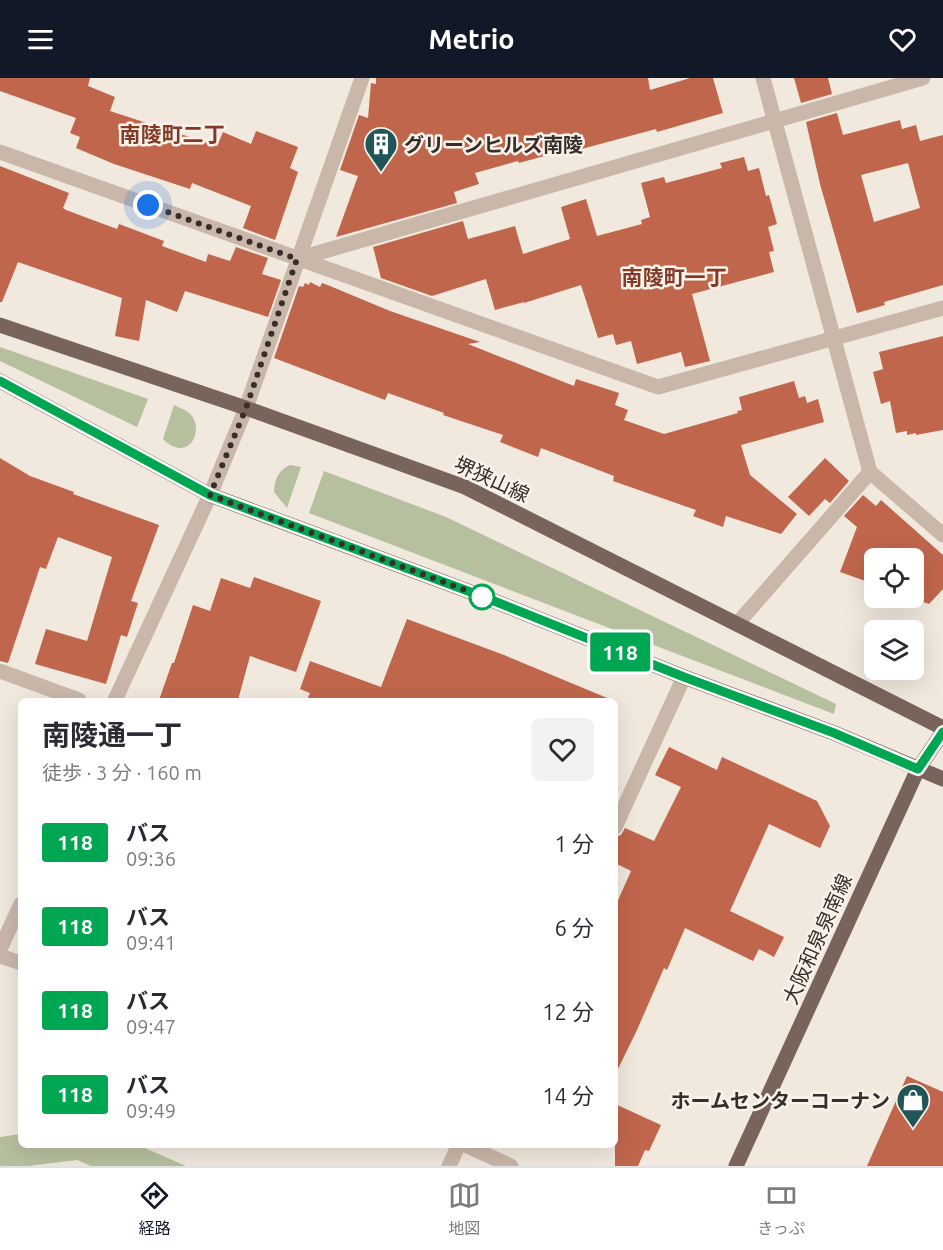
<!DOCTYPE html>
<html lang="ja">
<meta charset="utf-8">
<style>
:root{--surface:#fff;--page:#f2f2f3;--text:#2b2b33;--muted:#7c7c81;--line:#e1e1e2;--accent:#111827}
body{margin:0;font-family:Ubuntu,"Noto Sans JP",sans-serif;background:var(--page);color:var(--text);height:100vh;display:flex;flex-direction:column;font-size:22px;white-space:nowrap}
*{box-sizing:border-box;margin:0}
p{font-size:20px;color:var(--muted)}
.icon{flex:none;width:33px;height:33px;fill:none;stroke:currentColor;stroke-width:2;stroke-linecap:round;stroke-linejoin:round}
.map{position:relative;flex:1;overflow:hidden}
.sheet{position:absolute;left:18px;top:620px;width:600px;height:450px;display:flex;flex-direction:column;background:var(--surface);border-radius:9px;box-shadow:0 6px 24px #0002}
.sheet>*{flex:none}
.badge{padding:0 12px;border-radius:4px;font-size:21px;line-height:39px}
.tools{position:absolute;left:864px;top:470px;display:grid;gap:12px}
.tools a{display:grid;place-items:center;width:60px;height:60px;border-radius:9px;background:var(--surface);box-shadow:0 6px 24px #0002;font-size:30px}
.you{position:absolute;width:30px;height:30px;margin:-15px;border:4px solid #fff;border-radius:50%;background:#1a73e8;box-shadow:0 0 0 9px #1a73e833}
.map>.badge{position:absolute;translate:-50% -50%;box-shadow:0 0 0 3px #fff}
.round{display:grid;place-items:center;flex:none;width:63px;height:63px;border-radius:9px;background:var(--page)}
.summary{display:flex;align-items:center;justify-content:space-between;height:102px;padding:0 24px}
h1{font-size:28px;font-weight:700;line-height:45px}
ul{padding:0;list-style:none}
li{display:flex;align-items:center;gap:18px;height:84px;padding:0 24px}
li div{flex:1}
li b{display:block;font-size:22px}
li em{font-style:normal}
li .badge{min-width:66px;font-weight:700;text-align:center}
header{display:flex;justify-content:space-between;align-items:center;height:78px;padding:0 24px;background:var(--accent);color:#fff;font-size:27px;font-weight:700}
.menu{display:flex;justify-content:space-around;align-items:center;height:84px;border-top:2px solid var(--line);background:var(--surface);font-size:16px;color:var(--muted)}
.menu a{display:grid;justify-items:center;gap:3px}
.menu .current{color:var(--accent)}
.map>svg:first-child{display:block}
.green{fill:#b6c09e}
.building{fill:#c0664d;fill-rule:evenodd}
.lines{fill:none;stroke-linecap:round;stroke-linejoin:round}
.minor{stroke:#c9b7aa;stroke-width:15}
.tertiary{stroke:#c9b7aa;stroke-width:15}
.primary{stroke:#78645b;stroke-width:15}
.line-casing{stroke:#fff;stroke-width:14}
.line{stroke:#00a651;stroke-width:9}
.walk{stroke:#372d29;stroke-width:6;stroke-dasharray:0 10.8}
.stop-dot{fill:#fff;stroke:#00a651;stroke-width:3}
.labels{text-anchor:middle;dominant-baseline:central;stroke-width:5;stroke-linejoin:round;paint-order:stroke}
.poi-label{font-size:20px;font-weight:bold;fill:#372d29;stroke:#f9f2ea;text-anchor:start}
.street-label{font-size:20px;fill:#372d29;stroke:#f9f2ea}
.neighbourhood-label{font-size:21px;font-weight:bold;fill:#823926;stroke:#f9f2ea}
</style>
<header><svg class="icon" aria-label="menu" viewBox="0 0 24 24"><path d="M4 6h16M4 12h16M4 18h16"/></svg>Metrio<svg class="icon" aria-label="heart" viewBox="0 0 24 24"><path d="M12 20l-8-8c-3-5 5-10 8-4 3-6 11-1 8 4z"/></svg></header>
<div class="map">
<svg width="943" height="1088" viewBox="0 0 943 1088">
<rect width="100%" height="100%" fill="#f1e8de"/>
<!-- green -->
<path class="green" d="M0,269l148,52 -11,28 -137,-66z
M174,327c6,3 13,5 17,10 11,12 3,38 -16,32 -4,-1 -9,-5 -12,-8z
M290,387l11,2 -14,41 -13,-16c1,-14 4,-21 16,-27z
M324,393l122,46 390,187 -2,10 -525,-201z
M21,1056v10l117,1 48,21h-95l-14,-6 -49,6h-28v-29z"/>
<!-- building -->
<path class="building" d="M0,0h90l-2,8 27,11 -5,14 107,35 6,-14 28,12 5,-13 42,16 -8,21 8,4 -23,68 -32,-12 8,-22 -59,-23 -2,6 -76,-25 -38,-16 4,-11 -10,-4 6,-15 -76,-27z
M376,0h272l2,12 40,-12h23l10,35 -66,19 -1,-3 -82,22 -1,-3 -54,15 -1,-2 -43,12 4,11 -25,8 3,11 -121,34 22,-61 -18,-6 19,-55 9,3 3,-35 5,1z
M794,0h34l4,16 -31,9z
M837,35l6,22 57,-15 2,9 14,-4 4,16 23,-6v150l-59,17 1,3 -28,8 -37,-129 -14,-62zM908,85l12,45 -46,14 -13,-47z
M744,79l4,14 11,-3 7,28 3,-1 8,29 -9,3 6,24 -5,1 5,20 -82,22 18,67 -25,6 -4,-15 -44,12 -6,-23 -15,4 -3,-11 -15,4 -17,-53 -57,18v-1l-29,8 -9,-31 -54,17 -51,-18 -8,-31 90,-26 5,18 47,-13 8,28 47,-15 -9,-32 25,-8 11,37 45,-12 -1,-4 9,-3 -9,-34 23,-6 2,6 56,-15 -2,-5z
M0,88l69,27 -6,15 3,2 51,19 2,-5 45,17 -2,5 44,16 2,-8 22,7 6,-14 32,11 -6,16 19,6 -13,37 -83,-26 -8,21 -31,-12 -7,41 -24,-5 7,-38 -104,-36 -16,40h-2z
M310,204l10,5 2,-4 8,3 60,25 90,31 -12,2 106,42 2,-7 43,14 -4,12 13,5 -4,10 40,14 74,-21 -1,-2 5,-1 -3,-13 55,-16 5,17 6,-2 2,7 11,-4 6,23 -83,23 9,30 47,39 -16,20 -55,-18 -3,11 -30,-11 3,-6 -83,-29 1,-5 -73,-28 -3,9 -38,-15 3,-7 -60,-20 1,-2 -56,-20 -3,7 -111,-42 25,-72 4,1 2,-4 4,2z
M943,258v94l-27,5v-2l-9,2v-4l-11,2 -6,-32 -9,3 -8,-32 10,-3 -4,-17z
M0,380l30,18 44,16 -1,2 86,31 -28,76 7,2 -11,34 -6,-2 -15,49 -71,-20 11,-35 41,12 25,-84 -54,-20 -12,32 -6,-2 -32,96 -8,-2z
M825,380l24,23 -19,22 -5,-4 -16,17 -21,-19z
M863,417l13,11 5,-6 62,55v34l-14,15 -20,-7h5v-39h-40v26l-34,-12 17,-45 -13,-11z
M254,499l67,24 -25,71 -46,-16 -12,44h-79l13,-37h2l19,-58 17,6 11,-33 29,10z
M407,541l97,36 108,45h-305l3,-7 -10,-4 10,-28 71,26z
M669,669l48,23 5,-13 95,44 13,25 -10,22 -51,-24 -39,87 54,26 -10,20 -15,-8 -6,12 -68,-33 -18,42 -3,-2 -27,62 -22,45v-168l16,-36 -16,-8v-26l6,-2 4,-7 29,13 27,-54 -26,-12z
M907,998l36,16v74h-76z
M615,1026l46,21 -12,26 -4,-1 -7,16h-23z"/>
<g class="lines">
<!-- minor -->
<path class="minor" d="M0,74l658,235 285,-79
M297,181l626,-181
M246,330l116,-330
M737,546l133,-152 73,63
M0,593l79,29
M115,622l95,-205
M615,749l69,-150
M0,871l21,-45
M0,878l21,7
M463,1066l48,22
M449,1088l10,-22"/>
<!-- tertiary -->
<path class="tertiary" d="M763,0l107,394
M210,417l36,-87"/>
<!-- primary -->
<path class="primary" d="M0,247l246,83 219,79 478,241
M0,303l210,114 274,102 200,80 150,56 109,46
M736,1088l182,-397 25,-37"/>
</g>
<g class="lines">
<!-- line casing -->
<g class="line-casing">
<path id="line" d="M0,303l210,114 274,102 200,80 150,56 84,36 25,-37"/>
</g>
<!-- line -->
<use href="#line" class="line"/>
<!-- walk -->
<path class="walk" d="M148,127l149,54 -51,149 -36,87 274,102h-2"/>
</g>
<!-- icons -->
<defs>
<g id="building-pin" transform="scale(1.725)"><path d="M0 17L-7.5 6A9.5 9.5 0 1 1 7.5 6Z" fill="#215557" stroke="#f9f2ea"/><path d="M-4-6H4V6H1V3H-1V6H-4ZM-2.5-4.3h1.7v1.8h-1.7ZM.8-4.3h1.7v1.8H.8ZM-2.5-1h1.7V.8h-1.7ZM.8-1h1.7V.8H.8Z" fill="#fff"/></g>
<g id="shop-pin" transform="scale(1.725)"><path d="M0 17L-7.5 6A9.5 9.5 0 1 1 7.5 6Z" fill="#215557" stroke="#f9f2ea"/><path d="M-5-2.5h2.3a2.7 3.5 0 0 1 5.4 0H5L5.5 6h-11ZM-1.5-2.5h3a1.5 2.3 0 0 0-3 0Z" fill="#fff"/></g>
</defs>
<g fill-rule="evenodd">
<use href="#building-pin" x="381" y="66"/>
<use href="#shop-pin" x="913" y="1022"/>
</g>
<!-- markers -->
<circle class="stop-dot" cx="482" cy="519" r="12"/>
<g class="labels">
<!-- poi labels -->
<g class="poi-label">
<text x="404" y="66">グリーンヒルズ南陵</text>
<text x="890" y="1022" text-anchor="end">ホームセンターコーナン</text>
</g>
<!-- street labels -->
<g class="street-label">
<text transform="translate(492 401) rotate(25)">堺狭山線</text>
<text transform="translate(817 861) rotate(-66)">大阪和泉泉南線</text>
</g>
<!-- neighbourhood labels -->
<g class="neighbourhood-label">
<text x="172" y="56">南陵町二丁</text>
<text x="674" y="199">南陵町一丁</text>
</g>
</g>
</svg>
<div class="tools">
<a><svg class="icon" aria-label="locate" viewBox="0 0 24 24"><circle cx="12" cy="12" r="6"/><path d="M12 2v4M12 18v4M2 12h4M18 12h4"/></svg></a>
<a><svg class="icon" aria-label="layers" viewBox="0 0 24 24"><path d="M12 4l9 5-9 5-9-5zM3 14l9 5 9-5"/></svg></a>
</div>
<div class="you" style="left:148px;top:127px"></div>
<b class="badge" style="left:620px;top:574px;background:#00a651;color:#fff">118</b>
<section class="sheet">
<div class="summary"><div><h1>南陵通一丁</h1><p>徒歩 · 3 分 · 160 m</p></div><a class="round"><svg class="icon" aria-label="heart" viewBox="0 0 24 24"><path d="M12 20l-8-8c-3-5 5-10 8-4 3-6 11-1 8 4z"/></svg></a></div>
<ul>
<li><span class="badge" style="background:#00a651;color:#fff">118</span><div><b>バス</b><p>09:36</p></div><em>1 分</em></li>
<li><span class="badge" style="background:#00a651;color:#fff">118</span><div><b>バス</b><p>09:41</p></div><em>6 分</em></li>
<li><span class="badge" style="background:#00a651;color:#fff">118</span><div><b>バス</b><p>09:47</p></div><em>12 分</em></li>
<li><span class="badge" style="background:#00a651;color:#fff">118</span><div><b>バス</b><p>09:49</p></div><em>14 分</em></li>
</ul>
</section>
</div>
<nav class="menu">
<a class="current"><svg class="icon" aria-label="directions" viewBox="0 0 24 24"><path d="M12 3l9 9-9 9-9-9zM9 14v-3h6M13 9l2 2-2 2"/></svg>経路</a>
<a><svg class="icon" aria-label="map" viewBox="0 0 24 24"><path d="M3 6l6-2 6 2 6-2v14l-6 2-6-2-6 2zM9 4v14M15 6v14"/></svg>地図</a>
<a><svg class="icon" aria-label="tickets" viewBox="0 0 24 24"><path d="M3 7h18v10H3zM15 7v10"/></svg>きっぷ</a>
</nav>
